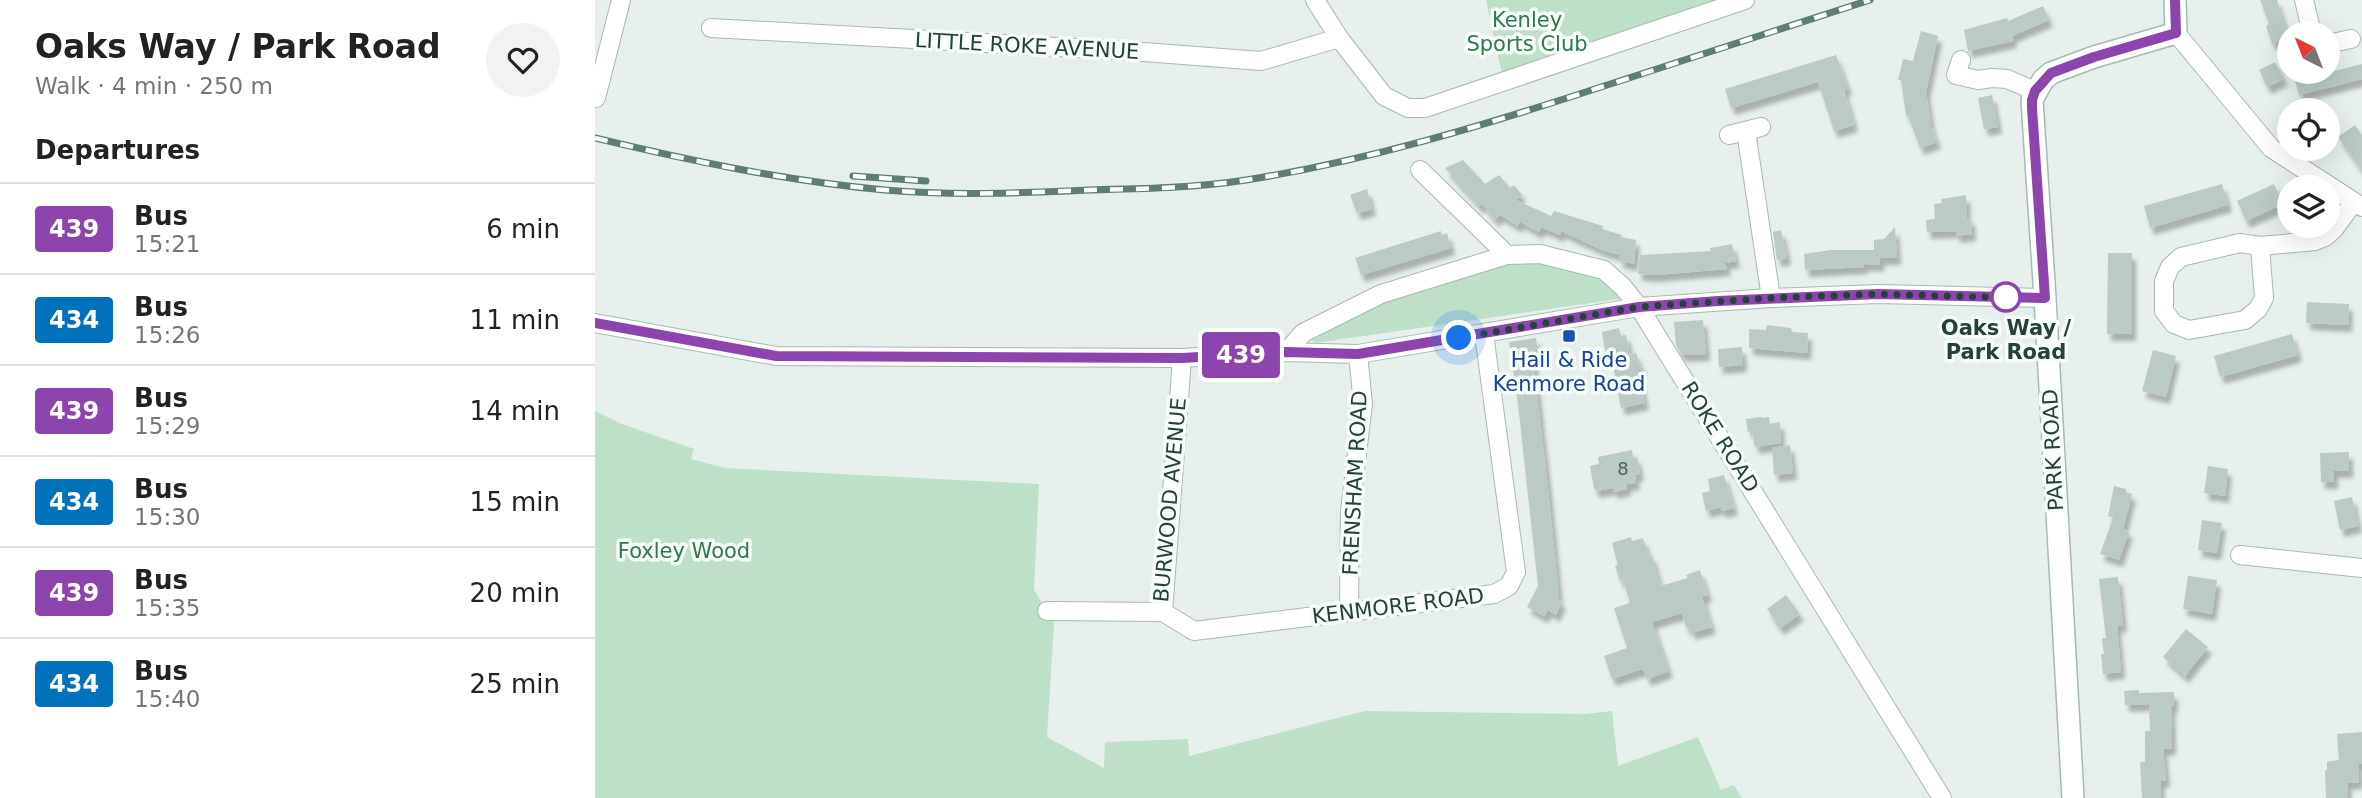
<!DOCTYPE html>
<meta charset="utf-8">
<style>
:root{--surface:#fff;--page:#f2f2f2;--text:#222;--muted:#767676;--line:#e0e0e0}
body{margin:0;font-family:"DejaVu Sans",sans-serif;background:var(--page);color:var(--text);height:100vh;display:flex;flex-direction:column;font-size:26px;white-space:nowrap}
*{box-sizing:border-box;margin:0}
p{font-size:23px;color:var(--muted)}
.icon{flex:none;width:38px;height:38px;fill:none;stroke:currentColor;stroke-width:2;stroke-linecap:round;stroke-linejoin:round}
.map{position:relative;flex:1;overflow:hidden}
.panel{display:flex;flex-direction:column;background:var(--surface);width:595px}
.panel>*{flex:none}
.badge{padding:0 14px;border-radius:5px;font-size:24px;line-height:46px}
.needle{width:46px;rotate:318deg}
.fabs{position:absolute;left:1682px;top:21px;display:grid;gap:14px}
.fabs a{display:grid;place-items:center;width:63px;height:63px;border-radius:50%;background:var(--surface);box-shadow:0 7px 28px #0002;font-size:35px}
.you{position:absolute;width:35px;height:35px;margin:-18px;border:5px solid #fff;border-radius:50%;background:#1a73e8;box-shadow:0 0 0 10px #1a73e833}
.map>.badge{position:absolute;translate:-50% -50%;box-shadow:0 0 0 4px #fff}
h2{padding:0 35px;font-size:26px;line-height:63px}
.round{display:grid;place-items:center;flex:none;width:74px;height:74px;border-radius:37px;background:var(--page)}
.overview{display:flex;align-items:center;justify-content:space-between;height:119px;padding:0 35px}
h1{font-size:33px;font-weight:700;line-height:52px}
ul{padding:0;list-style:none}
li{display:flex;align-items:center;gap:21px;height:91px;padding:0 35px;border-top:2px solid var(--line)}
li div{flex:1}
li b{display:block;font-size:26px}
li em{font-style:normal}
li .badge{min-width:77px;font-weight:700;text-align:center}
main{display:flex;flex:1;min-height:0}
.map>svg:first-child{display:block}
.green{fill:#bfe0c8}
.building{fill:#bbcac4;filter:url(#shadow)}
.lines{fill:none;stroke-linecap:round;stroke-linejoin:round}
.street-casing{stroke:#a8b8b2;stroke-width:20}
.secondary-casing{stroke:#a4bbb3;stroke-width:24}
.street{stroke:#fff;stroke-width:18}
.secondary{stroke:#fff;stroke-width:21}
.rail-casing{stroke:#5f7d75;stroke-width:7}
.rail{stroke:#f7fbf9;stroke-width:4.5;stroke-dasharray:13;stroke-linecap:butt}
.line-casing{stroke:#fff;stroke-width:16}
.line{stroke:#8e44ad;stroke-width:10}
.walk{stroke:#24423a;stroke-width:7;stroke-dasharray:0 12.6}
.stop-dot{fill:#fff;stroke:#8e44ad;stroke-width:3.5}
.transit-dot{fill:#1a4fb4;stroke:#f7fbf9;stroke-width:2.5}
.labels{text-anchor:middle;dominant-baseline:central;stroke-width:7;stroke-linejoin:round;paint-order:stroke}
.number-label{font-size:18px;fill:#4a645c}
.park-label{font-size:21px;fill:#2d7a4b;stroke:#f7fbf9}
.street-label{font-size:21px;fill:#24423a;stroke:#f7fbf9}
.stop-label{font-size:21px;font-weight:bold;fill:#24423a;stroke:#f7fbf9}
.transit-label{font-size:21px;fill:#164399;stroke:#f7fbf9}
</style>
<main>
<section class="panel">
<div class="overview"><div><h1>Oaks Way / Park Road</h1><p>Walk · 4 min · 250 m</p></div><a class="round"><svg class="icon" aria-label="heart" viewBox="0 0 24 24"><path d="M12 20l-8-8c-3-5 5-10 8-4 3-6 11-1 8 4z"/></svg></a></div>
<h2>Departures</h2>
<ul>
<li><span class="badge" style="background:#8e44ad;color:#fff">439</span><div><b>Bus</b><p>15:21</p></div><em>6 min</em></li>
<li><span class="badge" style="background:#0072bc;color:#fff">434</span><div><b>Bus</b><p>15:26</p></div><em>11 min</em></li>
<li><span class="badge" style="background:#8e44ad;color:#fff">439</span><div><b>Bus</b><p>15:29</p></div><em>14 min</em></li>
<li><span class="badge" style="background:#0072bc;color:#fff">434</span><div><b>Bus</b><p>15:30</p></div><em>15 min</em></li>
<li><span class="badge" style="background:#8e44ad;color:#fff">439</span><div><b>Bus</b><p>15:35</p></div><em>20 min</em></li>
<li><span class="badge" style="background:#0072bc;color:#fff">434</span><div><b>Bus</b><p>15:40</p></div><em>25 min</em></li>
</ul>
</section>
<div class="map">
<svg width="1767" height="798" viewBox="0 0 1767 798">
<defs>
<filter id="shadow"><feDropShadow dx="4" dy="7" stdDeviation="2" flood-color="#0004"/></filter>
</defs>
<rect width="100%" height="100%" fill="#e6efeb"/>
<!-- green -->
<path class="green" d="M891,0h230l-214,74z
M912,255l97,15 28,27 -317,46 -12,-10z
M0,411l27,13 72,25 -3,10 34,9 314,16 -5,105 20,35 -7,113 57,31 1,-26 83,-3 1,17 176,-45 220,3 27,-3 6,55 80,-29 23,53 13,-5 8,13h-1147z"/>
<!-- building -->
<path class="building" d="M1665,0h17l11,38 -16,6 -6,-18 3,-2z
M1448,6l6,14 -37,16 1,5 -45,10 -4,-21 43,-12 1,3z
M1326,31l17,5 -12,56 5,33 6,17 -17,6 -12,-32h-2l-5,-36h-3l5,-21 10,2z
M1241,55l12,33 -4,2 10,35 -20,6 -16,-49 -87,26 -6,-19z
M1680,62l9,17 -17,8 -8,-17z
M1767,64v15l-63,16 -4,-14z
M1397,95l6,32 -14,2 -6,-31z
M1760,125l7,10v36l-24,-34z
M868,160l22,24 14,-9 11,13 4,-3 8,10 -6,5 35,16 3,-5 49,15 -1,3 20,6 -1,2 15,3 -2,24 -15,-3 1,-6 -18,-5 -41,-19 -1,4 -19,-8 -2,5 -19,-10 -2,4 -18,-11 -5,5 -13,-16 -3,2 -34,-38z
M1627,184l6,21 -78,23 -6,-22z
M1679,184l9,20 -37,17 -9,-20z
M772,189l5,20 -15,4 -7,-18z
M1371,195l1,24 4,-1 1,16 -16,2v-5l-29,1 -1,-12 9,-1 -1,-15 8,-1 -1,-4z
M1300,227l2,31h-17v7l-16,-1v3l-59,3 -1,-16 27,-4h43v-10l10,-1z
M1186,230l6,28 -10,2 -4,-28z
M846,231l1,4 5,-2 4,15 -90,27 -6,-17z
M1137,244l4,17 -11,2 2,6 -72,6 -17,-1 2,-19 71,-4 -1,-3z
M1513,253h24v81h-25z
M1712,302l42,2 -1,21 -42,-2z
M1108,320l3,34 -24,1 -6,-10 -2,-23z
M1172,325l24,3 1,4 16,1 -1,20 -58,-5v-19l17,1z
M1024,328l2,8 5,-1 4,19 6,-1 5,16 -3,1 7,33 -24,5 -11,-58 -5,1 -3,-19z
M1697,334l6,21 -78,22 -6,-21z
M941,338l2,13 -5,1 2,23 13,114 11,107 -2,3 5,2 -6,14 -8,-5 -4,6 -17,-9 11,-21 -20,-182 -9,-62z
M1147,347l1,18 -24,2 -1,-18z
M1558,350l23,6 -10,41 -24,-6z
M1166,417l1,1 7,-1 1,7 10,-2 1,21 -26,4 -3,-16 -4,1 -2,-13z
M1195,445l3,28 -19,2 -2,-27z
M1037,450l1,8 4,-1 3,17 -5,1 1,8 -9,1v5l-13,3 -1,-4 -17,3 -2,-3 -4,-22 9,-2 -1,-7z
M1754,452v19h-15v11h-13l-1,-29z
M1613,466l20,3 -3,27 -21,-3z
M1129,475l10,33 -12,3 -1,-4 -15,4 -4,-18 8,-2 -2,-12z
M1519,486l12,3v3l6,2 -9,35 6,2 -10,29 -19,-6 13,-36 -5,-2z
M1757,497l6,29 -18,4 -6,-29z
M1607,520l20,3 -5,30 -19,-3z
M1036,537l1,4 11,-3 6,18 3,-1 8,31 28,-8 -2,-3 14,-5 8,25 -6,2 10,30 -21,6 -1,-6 -4,1 -4,-15 -30,9 17,49 -22,8 -4,-10 -31,10 -8,-23 23,-8 -13,-40 16,-5 -7,-23 -3,1 -5,-15 3,-1 -6,-22z
M1593,576l29,4 -5,34 -29,-5z
M1523,577l5,48 -6,1 4,46 -18,2 -2,-20h3l-2,-16h4l-7,-59z
M1191,595l14,19 -20,14 -13,-19z
M1591,629l22,18 -23,29 -22,-19z
M1544,690v3l35,-1v14h-3l1,42 -9,1 3,31 -6,1 1,17h-19l-2,-36h5v-31h5l-1,-27 -24,1 -1,-14z
M1767,732v32h-4l1,18 -12,1 1,15h-22l-1,-28h2v-8l12,-2 -2,-26z"/>
<g class="lines">
<!-- street casing -->
<g class="street-casing">
<path id="street" d="M720,0l24,38 45,58 24,12h17l320,-108
M1709,0l8,33
M116,28l420,23 130,10 78,-23
M1581,33l95,115 91,59
M1732,44l24,-5
M1366,60l-5,15 22,5 14,-2 15,1 28,12
M1,98l25,-98
M1151,131l25,167
M1134,135l32,-8
M825,170l87,85 33,-1 64,16 19,17 16,20 303,491
M1665,246l4,52 -6,11 -13,11 -56,10 -15,-6 -10,-13v-30l6,-14 11,-10 59,-14 20,3 55,-5 10,-4 9,-8 20,-27
M0,323l181,33 406,2 104,-6 72,2 281,-47 132,-9 107,-4 167,4
M691,352l17,-19 78,-39 126,-39
M1645,555l122,13
M452,611l116,1 19,-254
M568,612l31,19 300,-37 15,-8 7,-14 -32,-238
M754,612l1,-101 13,-107 -5,-50"/>
</g>
<!-- secondary casing -->
<g class="secondary-casing">
<path id="secondary" d="M1478,798l-28,-500 -13,-198 11,-20 8,-7 43,-16 82,-24 -1,-33"/>
</g>
<!-- street -->
<use href="#street" class="street"/>
<!-- secondary -->
<use href="#secondary" class="secondary"/>
<!-- rail casing -->
<g class="rail-casing">
<path id="rail" d="M0,138c96,23 192,43 290,52 68,6 136,3 204,0 52,-1 105,-2 157,-10 121,-19 239,-55 355,-93 90,-29 179,-58 269,-87
M258,176l73,5"/>
</g>
<!-- rail -->
<use href="#rail" class="rail"/>
</g>
<g class="lines">
<!-- line casing -->
<g class="line-casing">
<path id="line" d="M0,323l181,33 406,2 104,-6 72,2 281,-47 79,-6 160,-7 167,4 -13,-190v-8l3,-9 16,-18 43,-16 82,-24 -1,-33"/>
</g>
<!-- line -->
<use href="#line" class="line"/>
<!-- walk -->
<path class="walk" d="M864,338l180,-31 26,-2 106,-7 107,-4 139,4 -11,-1"/>
</g>
<!-- markers -->
<circle class="stop-dot" cx="1411" cy="297" r="14"/>
<rect class="transit-dot" x="967" y="329" width="14" height="14" rx="3.5"/>
<g class="labels">
<!-- number labels -->
<g class="number-label">
<text x="1028" y="468">8</text>
</g>
<!-- park labels -->
<g class="park-label">
<text x="932" y="20">Kenley<tspan x="932" dy="24">Sports Club</tspan></text>
<text x="89" y="551">Foxley Wood</text>
</g>
<!-- street labels -->
<g class="street-label">
<text transform="translate(432 46) rotate(3)">LITTLE ROKE AVENUE</text>
<text transform="translate(1125 437) rotate(58)">ROKE ROAD</text>
<text transform="translate(1458 450) rotate(-93)">PARK ROAD</text>
<text transform="translate(760 483) rotate(-87)">FRENSHAM ROAD</text>
<text transform="translate(575 500) rotate(-85)">BURWOOD AVENUE</text>
<text transform="translate(803 606) rotate(-7)">KENMORE ROAD</text>
</g>
<!-- stop labels -->
<g class="stop-label">
<text x="1411" y="328">Oaks Way /<tspan x="1411" dy="24">Park Road</tspan></text>
</g>
<!-- transit labels -->
<g class="transit-label">
<text x="974" y="360">Hail &amp; Ride<tspan x="974" dy="24">Kenmore Road</tspan></text>
</g>
</g>
</svg>
<div class="fabs">
<a><svg class="needle" viewBox="-14 -14 28 28"><path d="M0-13l5 13h-10z" fill="#e53935"/><path d="M0 13l5-13h-10z" fill="#767676"/></svg></a>
<a><svg class="icon" aria-label="locate" viewBox="0 0 24 24"><circle cx="12" cy="12" r="6"/><path d="M12 2v4M12 18v4M2 12h4M18 12h4"/></svg></a>
<a><svg class="icon" aria-label="layers" viewBox="0 0 24 24"><path d="M12 4l9 5-9 5-9-5zM3 14l9 5 9-5"/></svg></a>
</div>
<div class="you" style="left:864px;top:338px"></div>
<b class="badge" style="left:646px;top:355px;background:#8e44ad;color:#fff">439</b>
</div>
</main>
